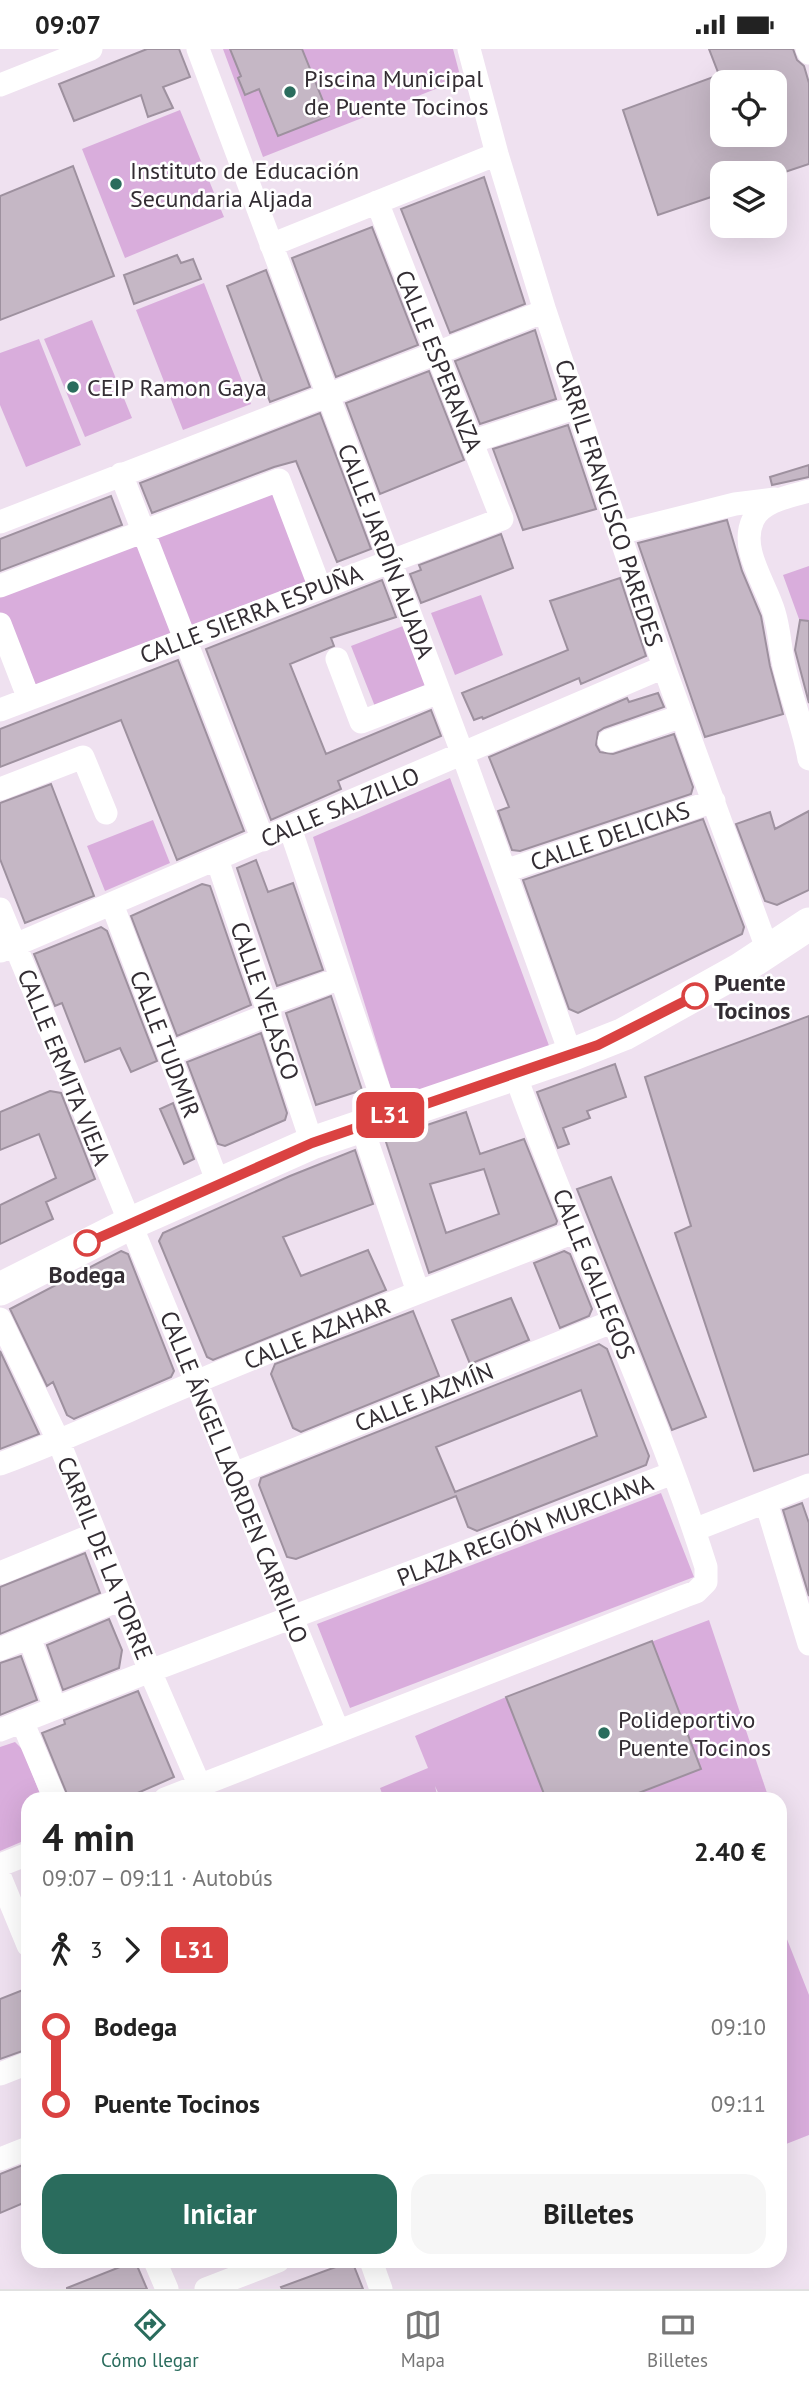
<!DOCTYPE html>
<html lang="es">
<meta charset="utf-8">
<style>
:root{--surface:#fff;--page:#f6f6f6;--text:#222;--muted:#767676;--line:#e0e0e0;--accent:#2a6c5d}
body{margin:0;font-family:"PT Sans",sans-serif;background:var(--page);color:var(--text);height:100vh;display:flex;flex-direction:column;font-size:26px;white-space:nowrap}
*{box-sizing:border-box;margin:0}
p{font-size:23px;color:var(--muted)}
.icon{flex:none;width:38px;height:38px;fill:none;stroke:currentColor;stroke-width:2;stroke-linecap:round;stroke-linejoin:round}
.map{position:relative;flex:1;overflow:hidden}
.details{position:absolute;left:21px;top:1743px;width:766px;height:476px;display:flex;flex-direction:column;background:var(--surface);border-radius:21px;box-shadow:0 7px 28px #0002}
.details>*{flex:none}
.badge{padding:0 14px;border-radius:10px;font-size:24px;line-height:46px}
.tools{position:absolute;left:710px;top:21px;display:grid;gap:14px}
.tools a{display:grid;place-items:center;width:77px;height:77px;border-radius:14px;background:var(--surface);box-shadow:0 7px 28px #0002;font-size:35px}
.map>.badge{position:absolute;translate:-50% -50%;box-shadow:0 0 0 4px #fff}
.legs{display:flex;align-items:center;gap:10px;height:77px;padding:0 21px;font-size:23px}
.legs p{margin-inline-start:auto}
.headline{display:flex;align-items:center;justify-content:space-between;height:119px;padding:0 21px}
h1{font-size:38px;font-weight:700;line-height:52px}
.primary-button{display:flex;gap:14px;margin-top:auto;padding:14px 21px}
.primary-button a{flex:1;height:80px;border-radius:21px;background:var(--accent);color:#fff;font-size:28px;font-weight:700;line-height:80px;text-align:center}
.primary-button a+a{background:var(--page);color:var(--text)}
ul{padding:0 21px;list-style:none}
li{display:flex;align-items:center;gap:24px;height:77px;font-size:26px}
li i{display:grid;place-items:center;width:10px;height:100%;margin:0 9px;background:currentColor}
li i::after{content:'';width:18px;height:18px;margin:-9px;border:5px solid;border-radius:50%;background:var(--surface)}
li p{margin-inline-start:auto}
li:first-child i{background:linear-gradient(#0000 50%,currentColor 0)}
li:last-child i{background:linear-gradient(currentColor 50%,#0000 0)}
.status{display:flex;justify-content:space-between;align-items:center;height:49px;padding:0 35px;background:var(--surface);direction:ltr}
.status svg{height:19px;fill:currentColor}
.dock{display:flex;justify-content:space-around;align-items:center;height:98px;border-top:2px solid var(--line);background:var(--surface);font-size:19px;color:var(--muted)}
.dock a{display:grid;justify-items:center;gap:4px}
.dock .on{color:var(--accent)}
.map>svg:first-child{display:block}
.green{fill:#d9addc}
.building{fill:#c5b7c5;stroke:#9e919f;stroke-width:2;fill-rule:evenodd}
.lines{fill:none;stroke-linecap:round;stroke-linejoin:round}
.street{stroke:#fff;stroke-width:23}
.secondary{stroke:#fff;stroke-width:33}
.line-1-casing{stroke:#fff;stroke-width:16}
.line-1{stroke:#da4241;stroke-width:10}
.poi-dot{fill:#2a6c5d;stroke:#fff;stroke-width:2.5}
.stop-1-dot{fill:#fff;stroke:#da4241;stroke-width:3.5}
.labels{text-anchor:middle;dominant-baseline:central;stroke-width:5;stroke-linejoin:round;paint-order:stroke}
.poi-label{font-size:24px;fill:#332d33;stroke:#fff;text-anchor:start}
.street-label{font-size:24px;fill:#332d33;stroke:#fff}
.stop-label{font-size:24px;font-weight:bold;fill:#332d33;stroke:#fff;text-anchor:start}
</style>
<div class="status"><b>09:07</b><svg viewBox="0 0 49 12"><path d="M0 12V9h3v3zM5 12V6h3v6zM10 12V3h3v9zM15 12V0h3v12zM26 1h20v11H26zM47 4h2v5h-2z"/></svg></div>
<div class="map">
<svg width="809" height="2240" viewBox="0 0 809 2240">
<rect width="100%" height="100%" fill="#efe1f0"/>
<!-- green -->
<path class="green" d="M223,0h230l8,30 -198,78z
M180,61l44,107 -99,41 -43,-109z
M204,234l47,121 -68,26 -47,-120z
M92,271l40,98 -47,19 -41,-98z
M39,290l42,106 -55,22 -26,-62v-52z
M279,431l41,108 -291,111 -29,-75v-38z
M809,517v62l-6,2 -20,-55z
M481,546l22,60 -48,20 -24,-62z
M403,577l23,61 -50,22 -25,-63z
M450,729l101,273 -156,51 -82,-265z
M153,771l17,43 -65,28 -18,-45z
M661,1444l33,84 -344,131 -33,-84z
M709,1571l60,179h-328l-6,-13 3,13h-54l-4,-11 48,-20 -13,-32 91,-39z
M15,1693l8,8 19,49h-14v40l-28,12v-104z
M781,1875l28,71v140l-28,11z"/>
<!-- building -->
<path class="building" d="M147,0h32l11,28 -27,10 10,21 -25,9 -7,-22 -67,26 -15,-37z
M230,0h72l27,67 -51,20 -19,-47 -14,6 -7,-17 3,-2z
M709,0h84l4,11 7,6 5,17v81l-27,9h-59v20l-65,22 -35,-105 96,-35zM723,33h52v53h-52z
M73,117l41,110 -114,44v-124z
M484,128l41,127 -75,29 -49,-124z
M372,178l46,118 -82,32 -44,-119z
M177,206l4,8 12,-4 8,20 -67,25 -10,-29z
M266,221l44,117 -40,15 -43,-116z
M535,281l21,69 -76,25 -25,-63z
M429,322l35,89 -84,34 -34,-91z
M320,364l51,136 -34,13 -41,-101 -22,6 -122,46 -12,-30z
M568,376l28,84 -73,21 -30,-81z
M809,416v12l-37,8 -2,-8z
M111,447l11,29 -122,46v-32z
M727,471l15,51 19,45 9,50 13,48 -78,23 -67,-194z
M501,485l12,34 -92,35 -11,-29 11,-4 -2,-5z
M620,529l26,78 -65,28 -2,-6 -96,41 -1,-2 -8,3 -12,-27 106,-43 -18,-49z
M382,531l14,37 -65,21 3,8 -44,18 36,90 105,-44 10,26 -103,45 3,8 -70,31 -65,-171z
M800,571l9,1v82l-14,-53z
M178,611l66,171 -67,29 -56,-140 -121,47v-38z
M658,644l6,14 -60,21 -6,4 -2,13 4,7 13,2 61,-20 19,53 -2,7 -171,57 -8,-1 -14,-39 11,-4 -20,-50 138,-59 2,4z
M51,735l43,112 -69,27 -25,-64v-56z
M809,762v79l-32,15 -12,-4 -29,-77 34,-12 5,17z
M703,770l41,108 -2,7 -164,79 -9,-4 -46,-129z
M256,811l12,32 25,-9 30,87 -46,16 -40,-118z
M202,835l8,2 41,119 -74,31 -46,-120z
M101,878l6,4 50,130 -26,11 -11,-24 -35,14 -23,-59 -7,3 -21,-52z
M331,947l31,94 -46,15 -30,-92z
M809,967v438l-55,17 -79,-238 16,-7 -46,-149z
M261,984l26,80 -2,7 -60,26 -7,-2 -31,-82z
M615,1015l11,33 -39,14 3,7 -27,10 6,16 -11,4 -21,-56z
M50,1042l11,2 34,86 -49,23 7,17 -53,25v-39l56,-27 -17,-44 -39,16v-38z
M173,1054l21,56 -10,5 -24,-55z
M466,1063l14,42 44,-15 33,82 -1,3 -127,49 -44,-134zM484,1120l15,45 -53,19 -16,-49z
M355,1101l18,54 -90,33 18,39 67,-26 18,40 -173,70 -6,-3 -48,-116 4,-8 127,-57z
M611,1128l95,240 -34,13 -95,-241z
M121,1202l7,3 46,117 -3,6 -97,42 -7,-4 -14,-33 -6,4 -37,-77z
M564,1202l6,3 22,55 -3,7 -29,12 -26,-65z
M511,1249l18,42 -59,24 -18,-44z
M413,1262l26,65 -138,56 -8,-4 -22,-54 4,-10z
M599,1295l8,5 42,107 -3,9 -169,66 -9,-4 -12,-31 -160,63 -9,-2 -28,-72 2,-7zM581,1341l16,46 -142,56 -19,-45z
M0,1302l39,83 -39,15z
M802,1454l7,20v73l-26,-86z
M85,1504l15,40 -100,41v-47z
M109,1570l13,31 -3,18 -56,22 -16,-45z
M652,1592l49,128 -78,30h-77l-40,-102z
M21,1607l16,44 -37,15v-52z
M138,1642l36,86 -50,22h-55l-27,-66 23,-9 -1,-4z
M28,1939v61l-28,10v-60z
M28,2114v38l-28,12v-39z
M135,2212l12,28h-80v-1z
M352,2212l11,28h-81l-1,-2z"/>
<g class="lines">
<!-- street -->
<path class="street" d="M198,0l265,706 108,300
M469,0l28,105 48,157 119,356 104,284
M807,0l2,4
M0,36l91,-36
M271,196l226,-91
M471,393l106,-35
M121,425l142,366
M809,442c-18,5 -48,10 -56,29 -14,29 13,64 21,92 6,19 6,39 11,58 7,30 19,59 24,89
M0,473l545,-211
M619,484l116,-29 40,-5
M0,537l279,-106 41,108
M0,575l29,75
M337,610l24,63 78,-30
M0,661l502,-191 -125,-317
M609,692l73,-25
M0,740l83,-32 23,56
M290,779l98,288
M217,810l95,284
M505,822l209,-70
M112,855l106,279
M0,860l196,473 142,349
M1,902l663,-284
M266,956l75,-27
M169,1005l101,-40
M361,1075l57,168
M0,1270l59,123 91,229 55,127
M0,1415c67,-25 131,-55 196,-82 126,-53 254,-102 381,-151
M234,1425l380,-153
M766,1453l43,142
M694,1481l115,-45
M0,1524l95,-39
M29,1588l26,71
M0,1600l121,-50
M22,1672l33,78
M0,1681l150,-59 523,-198
M165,1750l520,-203 11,-4 10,-10v-15c-53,-168 -132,-327 -191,-493
M0,1816l28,-11
M0,1828l28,68
M0,2025l28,-11
M0,2110l28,-11
M155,2212l12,28
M371,2212l10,28
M206,2240l72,-28"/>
<!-- secondary -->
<path class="secondary" d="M0,1240l129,-65 183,-81 259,-88 53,-21 115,-64 70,-46"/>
</g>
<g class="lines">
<!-- line-1 casing -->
<g class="line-1-casing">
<path id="line-1" d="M87,1194l225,-100 286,-98 97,-49"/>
</g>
<!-- line-1 -->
<use href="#line-1" class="line-1"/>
</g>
<!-- markers -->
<g class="poi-dot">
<circle cx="290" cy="43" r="7"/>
<circle cx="116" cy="135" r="7"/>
<circle cx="73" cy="338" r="7"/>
<circle cx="604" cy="1684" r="7"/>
</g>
<g class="stop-1-dot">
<circle cx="695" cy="947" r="12"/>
<circle cx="87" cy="1194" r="12"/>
</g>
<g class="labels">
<!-- poi labels -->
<g class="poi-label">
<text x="304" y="29">Piscina Municipal<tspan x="304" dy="28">de Puente Tocinos</tspan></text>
<text x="130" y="121">Instituto de Educación<tspan x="130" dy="28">Secundaria Aljada</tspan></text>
<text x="87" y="338">CEIP Ramon Gaya</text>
<text x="618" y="1670">Polideportivo<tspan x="618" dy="28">Puente Tocinos</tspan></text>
</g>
<!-- street labels -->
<g class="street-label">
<text transform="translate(439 312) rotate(68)">CALLE ESPERANZA</text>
<text transform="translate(609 454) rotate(72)">CARRIL FRANCISCO PAREDES</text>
<text transform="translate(386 502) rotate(69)">CALLE JARDÍN ALJADA</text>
<text transform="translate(251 565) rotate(-21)">CALLE SIERRA ESPUÑA</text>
<text transform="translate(340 758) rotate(-23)">CALLE SALZILLO</text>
<text transform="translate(610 787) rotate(-19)">CALLE DELICIAS</text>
<text transform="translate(265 952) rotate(71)">CALLE VELASCO</text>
<text transform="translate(165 995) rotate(69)">CALLE TUDMIR</text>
<text transform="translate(64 1018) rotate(68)">CALLE ERMITA VIEJA</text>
<text transform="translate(594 1225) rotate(68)">CALLE GALLEGOS</text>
<text transform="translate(317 1284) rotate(-22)">CALLE AZAHAR</text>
<text transform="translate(424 1348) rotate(-22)">CALLE JAZMÍN</text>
<text transform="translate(234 1428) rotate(68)">CALLE ÁNGEL LAORDEN CARRILLO</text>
<text transform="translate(525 1481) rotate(-21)">PLAZA REGIÓN MURCIANA</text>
<text transform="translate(105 1509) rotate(68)">CARRIL DE LA TORRE</text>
</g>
<!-- stop labels -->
<g class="stop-label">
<text x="714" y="933">Puente<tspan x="714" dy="28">Tocinos</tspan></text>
<text x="87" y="1225" text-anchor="middle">Bodega</text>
</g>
</g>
</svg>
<div class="tools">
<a><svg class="icon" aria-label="locate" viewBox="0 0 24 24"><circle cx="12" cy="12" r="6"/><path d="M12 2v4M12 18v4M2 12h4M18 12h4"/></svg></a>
<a><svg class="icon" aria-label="layers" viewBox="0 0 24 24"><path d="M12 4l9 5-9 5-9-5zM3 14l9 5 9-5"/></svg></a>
</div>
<b class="badge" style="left:390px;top:1066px;background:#da4241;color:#fff">L31</b>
<section class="details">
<div class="headline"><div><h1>4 min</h1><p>09:07 – 09:11 · Autobús</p></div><b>2.40 €</b></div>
<div class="legs"><svg class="icon" aria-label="walk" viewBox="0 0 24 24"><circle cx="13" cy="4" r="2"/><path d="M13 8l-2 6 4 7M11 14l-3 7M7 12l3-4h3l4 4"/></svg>3<svg class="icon" aria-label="forward" viewBox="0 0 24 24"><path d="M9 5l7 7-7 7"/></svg><b class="badge" style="background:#da4241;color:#fff">L31</b></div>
<ul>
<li><i style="color:#da4241"></i><b>Bodega</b><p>09:10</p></li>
<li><i style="color:#da4241"></i><b>Puente Tocinos</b><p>09:11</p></li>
</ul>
<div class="primary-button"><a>Iniciar</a><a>Billetes</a></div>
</section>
</div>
<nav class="dock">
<a class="on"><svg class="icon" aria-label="directions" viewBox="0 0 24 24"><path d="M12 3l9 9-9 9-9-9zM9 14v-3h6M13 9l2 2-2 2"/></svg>Cómo llegar</a>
<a><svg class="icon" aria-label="map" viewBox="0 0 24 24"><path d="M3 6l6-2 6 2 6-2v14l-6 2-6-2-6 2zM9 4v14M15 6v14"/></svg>Mapa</a>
<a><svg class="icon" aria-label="tickets" viewBox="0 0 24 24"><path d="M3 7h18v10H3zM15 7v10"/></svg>Billetes</a>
</nav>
